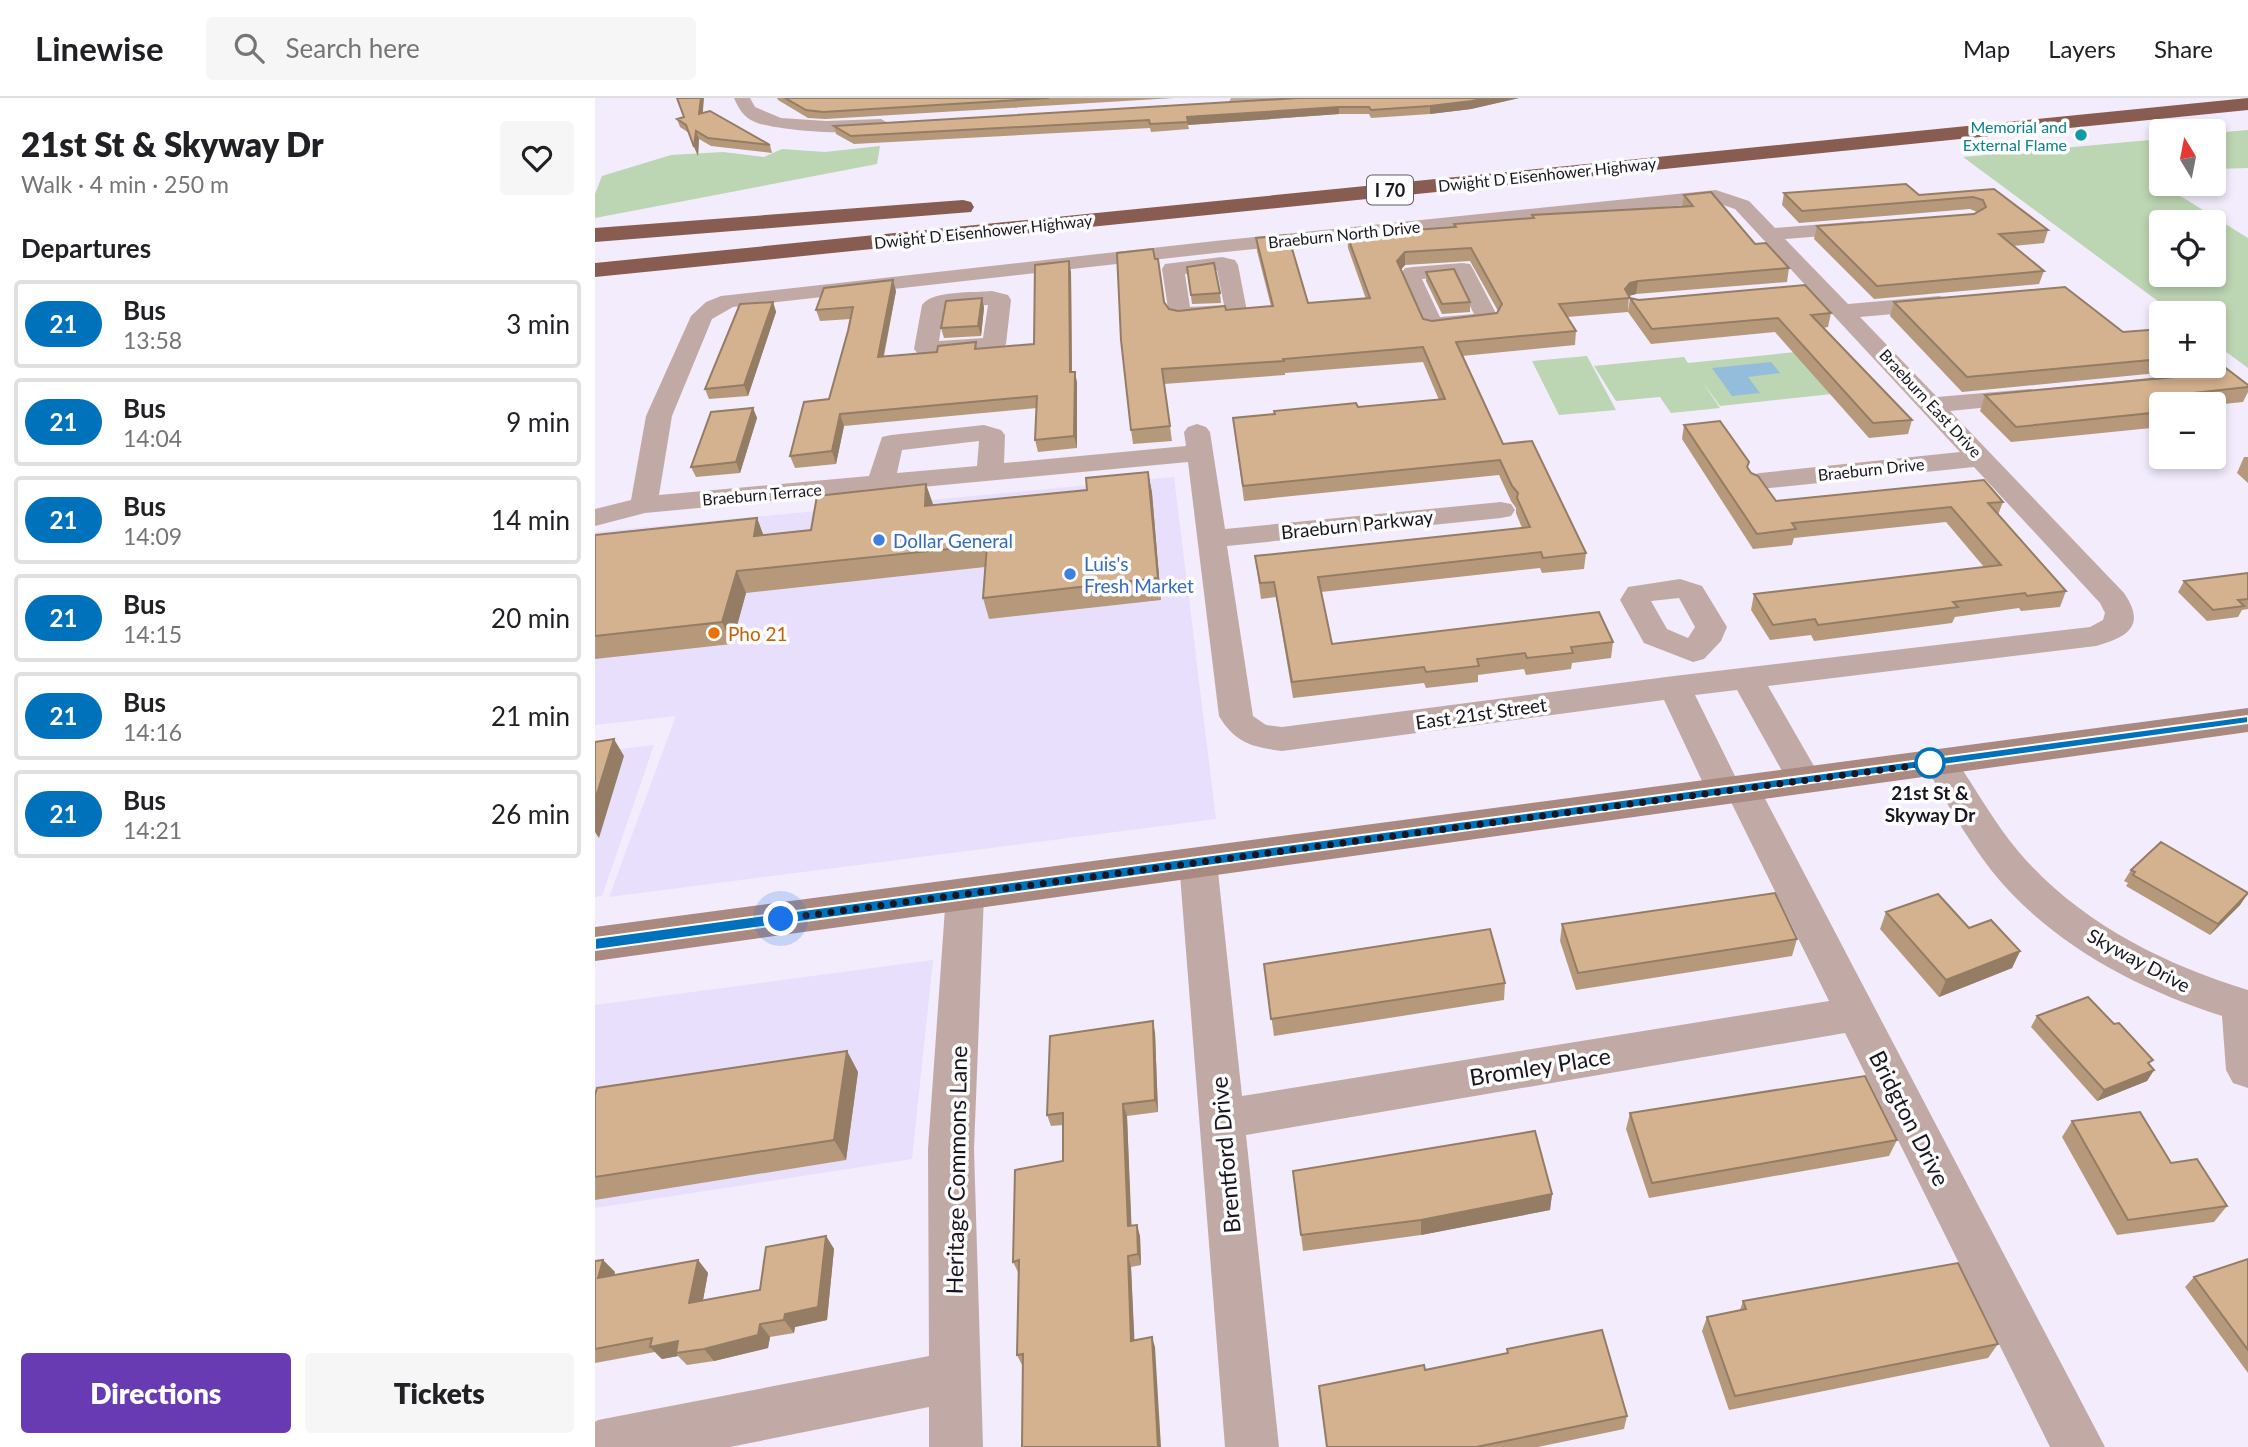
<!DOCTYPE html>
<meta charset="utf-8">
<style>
:root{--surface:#fff;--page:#f6f6f6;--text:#202124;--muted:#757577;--line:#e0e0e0;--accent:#683bb3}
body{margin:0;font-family:Lato,sans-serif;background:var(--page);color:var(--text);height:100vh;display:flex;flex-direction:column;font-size:26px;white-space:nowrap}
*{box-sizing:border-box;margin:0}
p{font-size:23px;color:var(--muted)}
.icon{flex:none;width:38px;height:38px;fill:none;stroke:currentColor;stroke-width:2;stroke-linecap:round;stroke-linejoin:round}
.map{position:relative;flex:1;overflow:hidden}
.panel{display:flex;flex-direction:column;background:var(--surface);width:595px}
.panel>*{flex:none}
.badge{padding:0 14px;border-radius:23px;font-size:24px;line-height:46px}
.needle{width:46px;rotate:350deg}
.tools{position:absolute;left:1554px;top:21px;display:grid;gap:14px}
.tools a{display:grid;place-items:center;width:77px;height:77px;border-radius:7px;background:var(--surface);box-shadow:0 4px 10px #0003;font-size:35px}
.you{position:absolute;width:35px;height:35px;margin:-18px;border:5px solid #fff;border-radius:50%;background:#1a73e8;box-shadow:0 0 0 10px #1a73e833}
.map>.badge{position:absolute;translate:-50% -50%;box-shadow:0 0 0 4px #fff}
h2{padding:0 21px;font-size:26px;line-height:63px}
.round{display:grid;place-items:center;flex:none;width:74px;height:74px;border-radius:7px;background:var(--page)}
.headline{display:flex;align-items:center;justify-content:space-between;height:119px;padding:0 21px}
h1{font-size:33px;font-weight:800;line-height:52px}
.cta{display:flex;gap:14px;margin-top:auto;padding:14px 21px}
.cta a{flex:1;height:80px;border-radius:7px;background:var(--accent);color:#fff;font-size:28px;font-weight:800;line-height:80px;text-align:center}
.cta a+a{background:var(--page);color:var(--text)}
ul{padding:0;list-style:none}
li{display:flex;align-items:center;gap:21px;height:88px;margin:0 14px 10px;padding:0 7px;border:4px solid var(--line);border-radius:7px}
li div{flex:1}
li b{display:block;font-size:26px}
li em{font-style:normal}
li .badge{min-width:77px;font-weight:700;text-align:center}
header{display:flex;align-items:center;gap:42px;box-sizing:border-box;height:98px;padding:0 35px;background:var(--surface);border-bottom:2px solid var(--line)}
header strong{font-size:33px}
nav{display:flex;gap:38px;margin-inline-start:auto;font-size:24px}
.search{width:490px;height:63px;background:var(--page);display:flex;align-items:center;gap:18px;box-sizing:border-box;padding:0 24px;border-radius:7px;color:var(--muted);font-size:26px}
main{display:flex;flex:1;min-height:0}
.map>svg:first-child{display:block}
.built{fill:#e8dffc}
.green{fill:#bcd5b2;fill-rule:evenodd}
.water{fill:#94bddb}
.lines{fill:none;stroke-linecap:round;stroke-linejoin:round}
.minor{fill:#c1aaa5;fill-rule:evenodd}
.secondary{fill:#a98980;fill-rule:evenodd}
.motorway{fill:#885c51;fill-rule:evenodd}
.wall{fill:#b6997b;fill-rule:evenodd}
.shaded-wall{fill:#947d64}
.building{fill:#d4b28f;stroke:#947d64;stroke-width:2;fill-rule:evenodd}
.line{fill:#0072bc;stroke:#fff;stroke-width:2}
.walk{stroke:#1a1620;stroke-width:7;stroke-dasharray:0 12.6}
.culture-dot{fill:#0f9aa8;stroke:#fcfdfc;stroke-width:2.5}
.shop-dot{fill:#3f7fe0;stroke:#fcfdfc;stroke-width:2.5}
.food-dot{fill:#e8710a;stroke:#fcfdfc;stroke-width:2.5}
.stop-dot{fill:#fff;stroke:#0072bc;stroke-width:3.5}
.labels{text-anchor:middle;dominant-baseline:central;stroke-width:7;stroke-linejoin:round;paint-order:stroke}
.far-culture-label{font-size:16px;fill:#0d838f;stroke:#fcfdfc;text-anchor:end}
.far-street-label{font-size:16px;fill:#1a1620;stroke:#fcfdfc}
.shield{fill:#fcfdfc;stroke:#5e5b62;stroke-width:2}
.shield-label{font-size:18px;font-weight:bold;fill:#1a1620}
.street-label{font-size:19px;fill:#1a1620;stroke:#fcfdfc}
.shop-label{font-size:19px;fill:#366cbe;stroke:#fcfdfc;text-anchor:start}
.food-label{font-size:19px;fill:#c56008;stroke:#fcfdfc;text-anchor:start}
.stop-label{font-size:19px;font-weight:bold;fill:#1a1620;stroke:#fcfdfc}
.near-street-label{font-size:23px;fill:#1a1620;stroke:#fcfdfc}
</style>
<header>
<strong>Linewise</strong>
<div class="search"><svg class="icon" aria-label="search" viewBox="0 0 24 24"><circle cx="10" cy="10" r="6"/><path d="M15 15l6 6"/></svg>Search here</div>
<nav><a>Map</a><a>Layers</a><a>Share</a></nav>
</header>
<main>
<section class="panel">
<div class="headline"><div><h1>21st St &amp; Skyway Dr</h1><p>Walk · 4 min · 250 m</p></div><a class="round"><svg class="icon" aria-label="heart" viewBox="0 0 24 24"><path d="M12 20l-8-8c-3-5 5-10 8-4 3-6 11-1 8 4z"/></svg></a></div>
<h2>Departures</h2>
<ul>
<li><span class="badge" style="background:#0072bc;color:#fff">21</span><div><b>Bus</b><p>13:58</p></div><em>3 min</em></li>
<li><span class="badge" style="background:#0072bc;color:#fff">21</span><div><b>Bus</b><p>14:04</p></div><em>9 min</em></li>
<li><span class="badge" style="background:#0072bc;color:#fff">21</span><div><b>Bus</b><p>14:09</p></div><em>14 min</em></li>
<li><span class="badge" style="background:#0072bc;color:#fff">21</span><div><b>Bus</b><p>14:15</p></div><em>20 min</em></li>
<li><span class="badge" style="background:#0072bc;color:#fff">21</span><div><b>Bus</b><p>14:16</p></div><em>21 min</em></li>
<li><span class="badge" style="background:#0072bc;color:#fff">21</span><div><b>Bus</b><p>14:21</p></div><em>26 min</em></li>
</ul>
<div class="cta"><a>Directions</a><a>Tickets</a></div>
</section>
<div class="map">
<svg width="1653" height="1349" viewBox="0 0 1653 1349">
<rect width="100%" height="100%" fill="#f2ecfd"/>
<!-- built -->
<path class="built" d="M579,379l42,342 -607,78 67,-181 -81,9v-193z
M59,647l-52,151 -7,1v-145z
M338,862l-21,199 -317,49v-203z"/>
<!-- green -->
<path class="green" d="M1653,32v38l-34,1v-36z
M1566,41v35l-8,2 8,8 87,54v130l-34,-25v-30h-40l-211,-156zM1566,124h53v53h-53z
M285,48l-3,18 -282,54v-24l7,-18 69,-21 52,-3 41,5 18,-8 43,3z
M1201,254l36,42 -112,12 -18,-25 18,27 -49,5 -11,-16 -44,4 -22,-35 90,-9 4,6z
M992,258l29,54 -57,5 -27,-54z"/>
<!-- water -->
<path class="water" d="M1176,264l9,11 -32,4 12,16 -28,3 -20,-28z"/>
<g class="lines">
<!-- minor -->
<path class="minor" d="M139,0h16l5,9 26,11 45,3 55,-2 9,5c-14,15 -115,7 -135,-2 -12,-5 -16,-13 -21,-24z
M636,0h75l-8,5 -61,4 -8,-5z
M1121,92l33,11 26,27 87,-7 7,2 3,4 -3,4 -7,2 -77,6 63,65 91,-8 8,2 3,5 -3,5 -8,2 -79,7 77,80 93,-8 9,2 3,5 -3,5 -9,2 -80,8 174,182c22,32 5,44 -28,53l-328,40 54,94 -6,9 -12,3 -12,-3 -55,-99 -42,5 41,83 6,-1 13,3 5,9 345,658h-55l-205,-414 -599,102 33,312h-54l-46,-585 6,-10 13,-4 13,4 6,10 25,234 587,-95 -98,-199 -7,2 -13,-4 -47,-100 -382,51c-30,-4 -47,-8 -63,-35l-31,-254 -543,51 -50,13v-17l36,-9 15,-84 45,-100 15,-14 15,-6 494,-55zM1119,104l21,7 225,243 -200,21 -10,2 -4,6 4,6 10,2 214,-22 126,136 5,10 -2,7 -13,7 -416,49 -392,51 -16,-2 -13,-9 -26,-170 274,-28 10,-2 4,-6 -4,-6 -10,-2 -276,27 -15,-97 -4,-5 -9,-3 -9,3 -4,5 2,14 -182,17 1,-28 -4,-5 -17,-5 -93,10 -9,2 -13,39 -210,19 13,-79 40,-97 21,-12 482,-54zM384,343l-2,25 -80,7 5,-23z
M627,159l13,3 3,5 9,46 -3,5 -64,6 -8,-2 -3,-5 -7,-46 3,-5zM622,172l7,35 -34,2 -5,-33z
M867,165l8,1 3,5 26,50 -3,5 -8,2 -56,6 -8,-2 -25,-54 6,-8 8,-1zM860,178l19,38 -34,3 -18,-38z
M397,193l16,4 3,5 -5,44 -4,5 -76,7 -8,-2 -4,-5 8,-44c10,-15 52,-12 70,-14zM393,207l-5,33 -44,3 5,-33z
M1085,481l22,7 25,41 -6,14 -17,18 -11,3 -49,-19 -24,-43 8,-13zM1084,500l16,29 -7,11 -21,-9 -16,-28z
M1345,652l12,4c22,32 41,67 66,97 59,70 144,113 230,139v98l-15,-5 -7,-13 -4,-54c-87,-28 -173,-73 -231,-146 -26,-34 -47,-72 -68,-108l5,-8z
M370,781l14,5 5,10 -10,255 9,298h-54v-40l-199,40h-135v-25l3,-2 331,-64 -1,-207 18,-255 5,-10z"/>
<!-- secondary -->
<path class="secondary" d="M1653,610v24l-1653,229v-34z"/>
<!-- motorway -->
<path class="motorway" d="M1653,0v12l-1653,167v-14z
M368,102l8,2 3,5 -3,5 -376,30v-14z"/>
</g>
<!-- wall -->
<path class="wall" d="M182,0h397l-349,21 -17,-1 -30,-18z
M703,0h221l-48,11 -41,5 -59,4 -2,-4h-30l-151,11 1,4 -38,3 -1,-4 -296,16 -18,-10 -2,-8z
M108,15l67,32 2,8 -61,-7 -12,-7 -1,17 -9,-23 -9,-6 -3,-8z
M1399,91l54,41 -4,13 -31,3 31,25 -5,13 -165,15 -60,-60 3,-13 157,-12 3,-2 -7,-3 -171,14 -17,-18 2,-12 135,2z
M1089,97l105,73 -2,14 -151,12 -7,2 -1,16 -61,5 9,14 -1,14 -113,11 41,88 83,109 -2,16 -42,4 -2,-5 -219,24 11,52 281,-2 -2,16 -39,5 -1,6 -45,6 -2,-6 -46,6v7l-52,6 -2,-5 -131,15 -17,-101 -15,2 -6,-43 267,-28 -6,-15v-5l-5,-7 -12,-26 -255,26 -11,-83 206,-18 -16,-38 -138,11v2l-121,9 8,57 -39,3 -2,-14 33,-128 5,7 9,2 48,-1 45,-4 -14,-55 -1,-13 52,65 58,-4 -18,-51 -1,-13 107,-8v-3l78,-6v-3l150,-8zM875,163l28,50 -1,2 -65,8 -9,-2 -22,-49 4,-5z
M592,169l33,26 1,10 -29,1z
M476,174l1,100h3l2,11v65l-39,4 -3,-12 2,-32 -193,18 -8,38 -41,4 -5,-12 39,-57 19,-68 3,-12 -31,2 -4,-11 80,-19 -12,65 53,-4 39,-10 1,6 57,-4z
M831,174l44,30v10l-28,2 -16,-33z
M387,200l2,10 -3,28 -37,2 -3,-10z
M1035,200l9,2 192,13 -3,14 -5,1 89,92 -4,14 -39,4 -94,-106 -124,12 -23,-32z
M178,204l3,10 -28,84 -39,3 -4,-10z
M1299,204l229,30 38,-3v37h53l34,19v7l-5,10 -29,3v-1h-53v23l-150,15 -31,-31 5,-16 193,-20 -10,-3 -206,20 -72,-76z
M158,310l4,10 -17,55 -44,4 -5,-10z
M1089,327l65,37 -2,6 4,5 25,28 227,1 -5,13 68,76 -6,16 -39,4 -2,-3 -64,9 -3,6 -138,18 -3,-6 -41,5 -19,-30 3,-16 230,-27 -38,-45 -152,16 -2,7 -39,4 -71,-110z
M1649,359h4v26l-11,-10z
M553,374l4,21 9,107 -172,19 -6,-21 2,-31 -239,26 -14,51 -137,15v-124l162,-17 6,17 48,-5 122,-25 154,-15z
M1653,475v36l-6,1 -4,7 -31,4 -29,-29 6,-11z
M1536,772l117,23 -8,12 -30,30 -84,-49 2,-3 -4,-2z
M1291,814l83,16 51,23 -8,17 -73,29 -59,-68z
M967,826l235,15 -5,17 -216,34 -16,-49z
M669,866l241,19 -1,17 -230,36z
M1442,918l113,49 4,5 -7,11 -50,20 -66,-74z
M560,935l3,79 -31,4 4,109 9,11 1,29 -10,2 3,73 21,7 -133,18 -5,-10 2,-83h-1l-5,-10 50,-101v-36l-12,1 -4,-11z
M252,953l11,21 -12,88 -251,40v-105z
M1035,1015l267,27 -8,16 -240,42 -23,-69z
M1477,1023l99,42 56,43 -13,16 -97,13 -55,-98z
M957,1096l-2,16 -129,25 -118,16 -2,-16z
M231,1138l8,13 -7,71 -32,7 -1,6 -24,4 -2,11 -54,13 -27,4 -9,-9 -16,3 -7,-7 -60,11v-102l8,-1 12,12 -1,3 84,-15 10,13 -5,27 57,-10z
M1653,1161v114l-63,-86 9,-10z
M1148,1203l255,43 -10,14 -259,52 -27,-79 5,-14 33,-7z
M912,1251l120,67 -3,13 -86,18h-211l98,-77 82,-17z"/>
<!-- shaded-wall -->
<path class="shaded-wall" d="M106,0h3l-2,24 -3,-8z
M891,0h33l-48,11 -41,5v-8z
M744,9v7l-151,11 -1,-8z
M101,33l3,8 -1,17 -4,-9z
M810,154v13l-8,9v-13z
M474,163l2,11 1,112 -2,-12z
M298,182l3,11 -15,77 -3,-11z
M1043,183l-2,13 -8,2 -3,-7 5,-6z
M387,200l2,10 -3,28 -3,-10z
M178,204l3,10 -28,84 -4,-11z
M480,274l2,11v65l-3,-12z
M158,310l4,10 -17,55 -4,-11z
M245,316l4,12 -8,38 -4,-13z
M553,374l4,21 9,107 -3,-22z
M331,386l7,20 -2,23 -6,-21z
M162,420l8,21 -11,-3z
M142,473l9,22 -14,51 -10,-22z
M19,641l10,17 -25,82 -4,-6v-32z
M1653,795l-8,12 -30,30 8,-11z
M1425,853l-8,17 -73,29 7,-17z
M558,923l2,12 3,79 -3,-12z
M252,953l11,21 -12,88 -12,-20z
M1559,972l-7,11 -50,20 7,-11z
M528,1006l4,12 5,121 -4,-11z
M957,1096l-2,16 -129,25v-15z
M542,1127l3,11 1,29 -3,-11z
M231,1138l8,13 -7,71 -32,7 -1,6 -10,-13 1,-6z
M533,1158l3,11 4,84 -4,-10z
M8,1162l12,12 -5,19 -12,-13z
M103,1162l10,13 -8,43 -11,-13z
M165,1226l10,13 -2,11 -54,13 -10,-12z
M557,1239l3,10 6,100h-3z
M83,1243l-2,12 2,3 -16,3 -12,-12z"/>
<!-- building -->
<path class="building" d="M82,0h24l-2,16 11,-3 60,34 -62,-7 -12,-7 -2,16 -8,-22 -9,-6 7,-2z
M190,0h264l-226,14 -17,-2z
M703,0h188l-14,3 -42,5 -59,4 -2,-3h-30l-152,10 1,5 -38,2 -1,-4 -298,16 -17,-10z
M1311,86l13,11 75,-6 54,41 -49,4 45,37 -167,15 -60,-60 157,-12 12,-7 -3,-7 -10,-3 -171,14 -18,-18z
M1116,94l44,52 11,-1 23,25 -151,13 -8,2 -5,6 5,9 -71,6 17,27 -120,11 47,102 29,-3 54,112 -43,5 -2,-6 -223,25 14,67 267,-32 14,30 -42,5 2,6 -46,5 -2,-5 -48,6 2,7 -53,6 -2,-5 -132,15 -18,-100 -14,1 -5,-27 275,-29 -13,-29 1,-5 -6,-7 -12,-26 -257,26 -10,-68 42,-4 -1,-3 82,-8 2,4 87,-8 -22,-52 -140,12 1,2 -122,8 8,57 -39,4 -10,-90 -4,-87 36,-4 2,10h3l6,43 5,7 9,2 47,-5 1,4 47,-4 -17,-68 32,-3 20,68 62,-5 -23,-63 109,-8 -2,-3 80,-6 -2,-3 161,-9 -9,-11zM876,150l31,56 -5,9 -65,8 -9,-2 -26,-58 8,-9z
M474,163l1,111h5l-1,64 -39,4 2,-44 -197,18 -8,37 -42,5 14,-54 25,-3 19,-68 5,-24 -37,3 8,-22 69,-8 -15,77 59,-5 1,-6 38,-4 -1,7 59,-5 1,-79z
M619,165l6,30 -29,2 -4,-28z
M859,171l16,33 -28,2 -16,-32z
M1210,187l26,28 -20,2 101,105 -39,3 -95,-105 -126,11 -22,-31 9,2z
M1470,189l58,45 38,-3v30l-194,18 -73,-75z
M387,200l-4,28 -37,2 5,-27z
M178,204l-29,83 -39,4 35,-85z
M1619,261l34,26v2l-64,7 12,10h-35v8l-145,15 -31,-32 190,-18 11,-4 3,-7h25z
M158,310l-17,54 -45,5 20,-55z
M1125,323l29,41 -2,5 4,6 7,3 18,25 208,-21 19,22 -15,1 78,88 -39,5 -2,-3 -72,9 5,5 -140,18 -3,-6 -42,6 -19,-31 247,-29 -50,-58 -159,16 4,6 -39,5 -73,-109z
M553,374l10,106 -175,20 4,-53 -250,26 -15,51 -127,14v-101l162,-17 -3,18 57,-6 6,-34 109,-12 -1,22 162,-16 -1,-12z
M1653,475v26l-10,1 6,6 -31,4 -29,-29z
M19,641l-19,61v-58z
M1566,744l87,51 -30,31 -85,-49 2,-3 -4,-2z
M1180,795l22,46 -219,34 -16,-49z
M1343,796l31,34 22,-8 29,31 -74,29 -60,-68z
M895,831l15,54 -234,36 -7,-55z
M1493,899l26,27 5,-1 34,37 -5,3 6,7 -50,20 -67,-74z
M558,923l2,79 -32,4 5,122 9,-1 1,29 -10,2 3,85 21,-4 6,110h-136l1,-93 -6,1 2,-95 -6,2 2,-92 48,-9v-48l-16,2 3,-79z
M252,953l-13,89 -239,37v-82l2,-7z
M1270,978l32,64 -245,43 -22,-70z
M1545,1014l31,51 26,-4 30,47 -99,14 -56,-99z
M940,1033l17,63 -131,26 -120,15 -8,-64z
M231,1138l-8,71 -33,7 -1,6 -24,4 -2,11 -54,14 -28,4 2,-12 -28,6 2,-9 -57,11v-88l8,-1 -5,18 100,-18 -9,43 71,-13 6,-43z
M1653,1161v91l-54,-73z
M1363,1165l40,81 -263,52 -28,-79 39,-8 -3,-8z
M1007,1232l25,86 -151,31h-149l-8,-61 105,-21 1,5 83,-17 -1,-4z"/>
<!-- line -->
<path class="line" d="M1653,618v7l-1653,227v-12z"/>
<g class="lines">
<!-- walk -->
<path class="walk" d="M186,821l1160,-157 -11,1"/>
</g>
<!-- markers -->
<circle class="culture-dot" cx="1486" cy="37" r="7"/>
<g class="shop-dot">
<circle cx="284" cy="442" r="7"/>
<circle cx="475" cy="476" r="7"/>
</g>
<circle class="food-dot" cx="119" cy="535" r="7"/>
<circle class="stop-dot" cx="1335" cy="665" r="14"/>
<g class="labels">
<!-- far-culture labels -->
<g class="far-culture-label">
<text x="1472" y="28">Memorial and<tspan x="1472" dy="18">External Flame</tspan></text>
</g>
<!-- far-street labels -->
<g class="far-street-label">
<text transform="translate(952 76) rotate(-6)">Dwight D Eisenhower Highway</text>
<text transform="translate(388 133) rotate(-6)">Dwight D Eisenhower Highway</text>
<text transform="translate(749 136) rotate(-6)">Braeburn North Drive</text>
<text transform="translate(1336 305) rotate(47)">Braeburn East Drive</text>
<text transform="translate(1276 371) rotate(-6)">Braeburn Drive</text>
<text transform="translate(167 396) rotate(-5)">Braeburn Terrace</text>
</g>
<!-- shield labels -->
<rect class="shield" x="772" y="77.5" width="46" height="29" rx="5"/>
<g class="shield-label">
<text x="795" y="92">I 70</text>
</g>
<!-- street labels -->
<g class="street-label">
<text transform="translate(762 426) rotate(-6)">Braeburn Parkway</text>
<text transform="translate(886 615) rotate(-8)">East 21st Street</text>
<text transform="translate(1544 862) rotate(28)">Skyway Drive</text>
</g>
<!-- shop labels -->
<g class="shop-label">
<text x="298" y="442">Dollar General</text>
<text x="489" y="465">Luis's<tspan x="489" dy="22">Fresh Market</tspan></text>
</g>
<!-- food labels -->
<g class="food-label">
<text x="133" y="535">Pho 21</text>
</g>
<!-- stop labels -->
<g class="stop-label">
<text x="1335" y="694">21st St &amp;<tspan x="1335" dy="22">Skyway Dr</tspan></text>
</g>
<!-- near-street labels -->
<g class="near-street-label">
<text transform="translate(945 968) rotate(-9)">Bromley Place</text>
<text transform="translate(1315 1020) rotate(63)">Bridgton Drive</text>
<text transform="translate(630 1057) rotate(-95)">Brentford Drive</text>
<text transform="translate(361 1072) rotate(-89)">Heritage Commons Lane</text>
</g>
</g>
</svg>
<div class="tools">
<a><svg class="needle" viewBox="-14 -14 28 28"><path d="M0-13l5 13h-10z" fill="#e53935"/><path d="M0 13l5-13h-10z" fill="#757577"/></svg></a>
<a><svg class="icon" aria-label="locate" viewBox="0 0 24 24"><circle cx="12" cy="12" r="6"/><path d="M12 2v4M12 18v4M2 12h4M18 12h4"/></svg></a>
<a>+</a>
<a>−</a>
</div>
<div class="you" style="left:186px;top:821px"></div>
</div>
</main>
